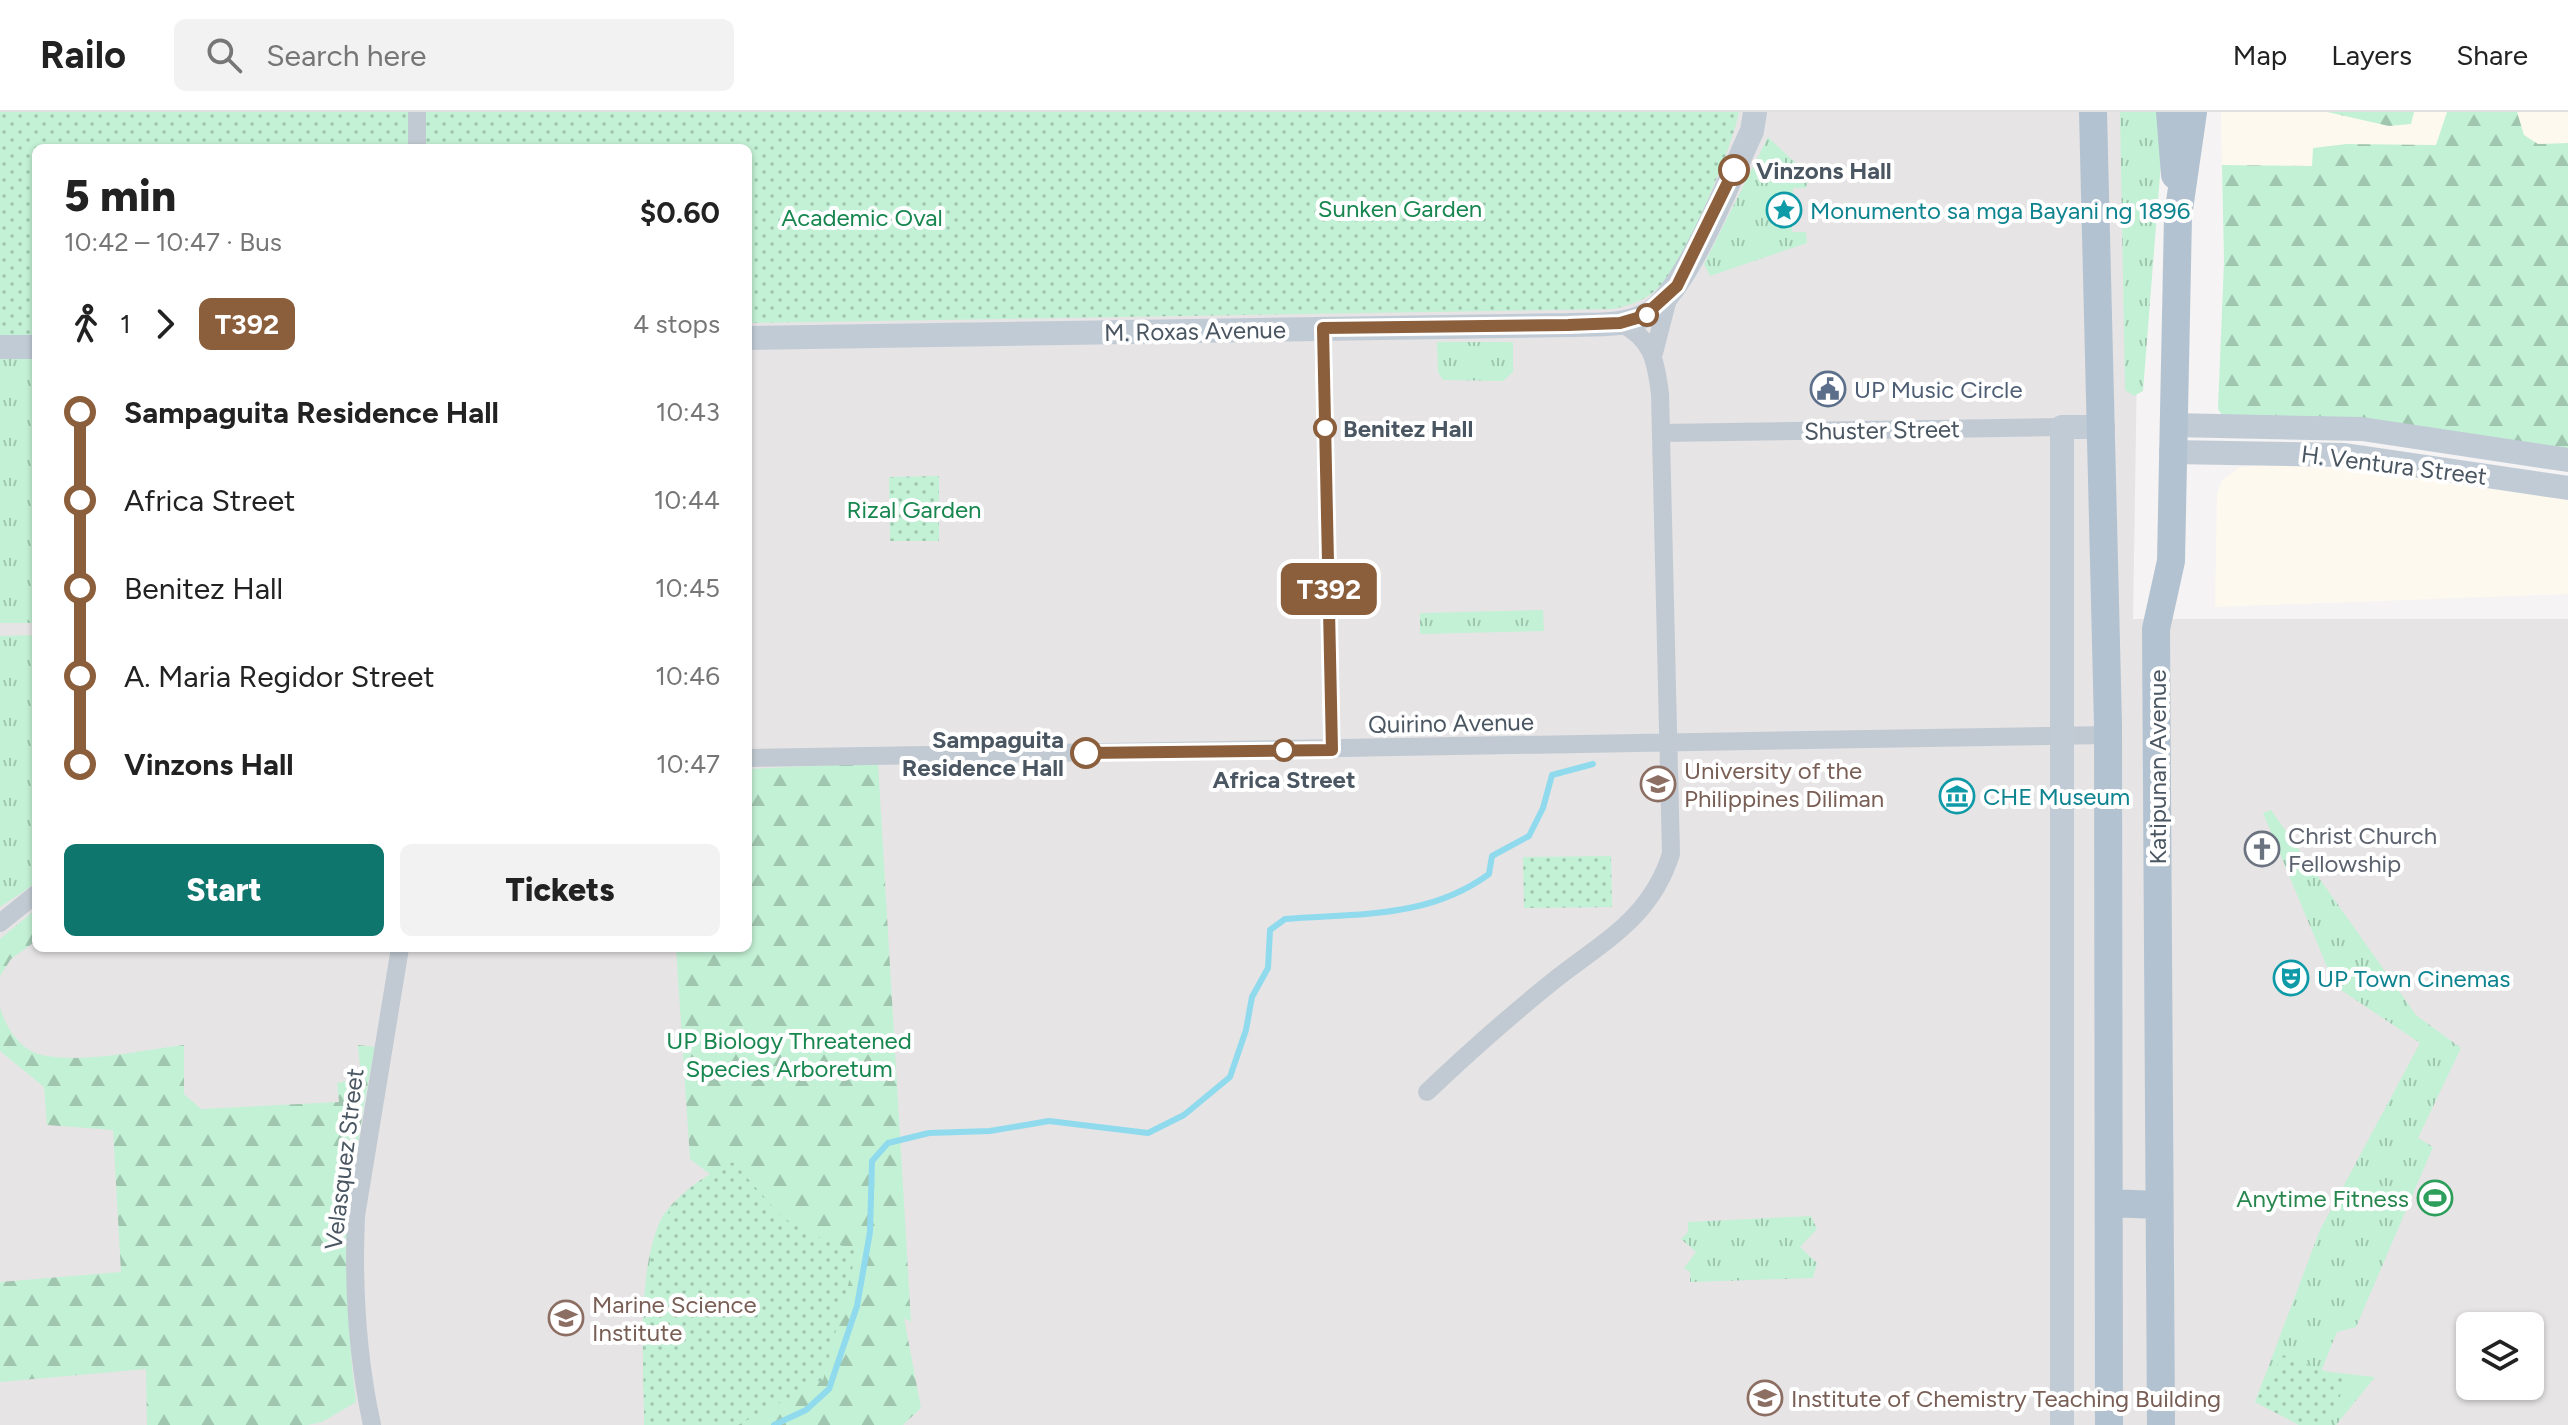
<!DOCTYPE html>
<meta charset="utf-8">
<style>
:root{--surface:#fff;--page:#f2f2f2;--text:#222;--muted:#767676;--line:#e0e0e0;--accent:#0f766e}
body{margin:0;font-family:Figtree,sans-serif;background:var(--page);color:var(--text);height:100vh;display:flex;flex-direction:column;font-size:30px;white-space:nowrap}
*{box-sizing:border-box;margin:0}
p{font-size:26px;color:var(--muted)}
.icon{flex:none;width:44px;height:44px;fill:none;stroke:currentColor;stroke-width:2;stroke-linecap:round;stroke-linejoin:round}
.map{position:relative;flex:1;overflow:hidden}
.panel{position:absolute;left:32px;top:32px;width:720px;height:808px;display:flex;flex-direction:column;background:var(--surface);border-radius:12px;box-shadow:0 2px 6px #0004}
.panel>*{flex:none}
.badge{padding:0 16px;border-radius:12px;font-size:28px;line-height:52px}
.fabs{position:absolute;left:2456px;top:1200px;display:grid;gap:16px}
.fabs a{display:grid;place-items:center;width:88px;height:88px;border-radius:12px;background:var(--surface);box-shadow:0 2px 6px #0004;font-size:40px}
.map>.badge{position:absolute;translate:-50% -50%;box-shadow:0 0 0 4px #fff}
.legs{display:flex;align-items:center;gap:12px;height:88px;padding:0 32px;font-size:26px}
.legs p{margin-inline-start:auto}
.overview{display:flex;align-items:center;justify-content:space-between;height:136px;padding:0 32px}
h1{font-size:44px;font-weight:800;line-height:60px}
.button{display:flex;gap:16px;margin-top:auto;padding:16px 32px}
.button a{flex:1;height:92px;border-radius:12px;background:var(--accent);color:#fff;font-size:32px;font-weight:800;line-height:92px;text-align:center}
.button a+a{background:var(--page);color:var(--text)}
ul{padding:0 32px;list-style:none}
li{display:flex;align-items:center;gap:28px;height:88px;font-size:30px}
li i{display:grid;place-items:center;width:12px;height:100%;margin:0 10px;background:currentColor}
li i::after{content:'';width:20px;height:20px;margin:-10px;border:6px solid;border-radius:50%;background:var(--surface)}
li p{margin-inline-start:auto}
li:first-child i{background:linear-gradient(#0000 50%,currentColor 0)}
li:last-child i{background:linear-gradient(currentColor 50%,#0000 0)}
header{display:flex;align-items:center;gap:48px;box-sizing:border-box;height:112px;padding:0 40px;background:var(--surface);border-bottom:2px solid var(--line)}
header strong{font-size:38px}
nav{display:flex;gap:44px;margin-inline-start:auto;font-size:28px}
.search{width:560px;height:72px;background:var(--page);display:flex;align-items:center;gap:20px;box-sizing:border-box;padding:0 28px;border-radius:12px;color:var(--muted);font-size:30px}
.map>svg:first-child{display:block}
.commercial{fill:#fdf9ef}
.education{fill:#e6e4e5;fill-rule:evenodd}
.grass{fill:url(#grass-tufts)}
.forest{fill:url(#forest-firs)}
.park{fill:url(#park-dots)}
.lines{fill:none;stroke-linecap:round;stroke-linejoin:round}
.stream{stroke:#90daee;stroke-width:6}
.street{stroke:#c1cad2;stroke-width:18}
.secondary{stroke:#c1cbd6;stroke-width:24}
.primary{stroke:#b3c2d1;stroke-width:28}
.line-1-casing{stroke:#fff;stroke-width:18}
.line-1{stroke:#8b5e3c;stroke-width:12}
.stop-1-dot{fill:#fff;stroke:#8b5e3c;stroke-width:4}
.labels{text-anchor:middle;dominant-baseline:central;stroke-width:8;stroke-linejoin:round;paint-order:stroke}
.stop-label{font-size:24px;font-weight:bold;fill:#4a5661;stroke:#fff;text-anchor:start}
.park-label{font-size:24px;fill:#17864f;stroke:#fff}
.culture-label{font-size:24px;fill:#0d838f;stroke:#fff;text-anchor:start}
.street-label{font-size:24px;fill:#4a5661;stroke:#fff}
.service-label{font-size:24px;fill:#4e5e75;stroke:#fff;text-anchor:start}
.education-label{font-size:24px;fill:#785e54;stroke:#fff;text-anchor:start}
.worship-label{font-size:24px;fill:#5b616d;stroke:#fff;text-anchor:start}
.leisure-label{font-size:24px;fill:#27864d;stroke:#fff;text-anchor:end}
</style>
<header>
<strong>Railo</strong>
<div class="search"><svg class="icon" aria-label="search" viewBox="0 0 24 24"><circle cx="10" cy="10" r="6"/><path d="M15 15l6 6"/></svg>Search here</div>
<nav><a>Map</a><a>Layers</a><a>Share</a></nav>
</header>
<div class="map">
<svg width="2568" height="1313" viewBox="0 0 2568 1313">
<defs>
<pattern id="grass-tufts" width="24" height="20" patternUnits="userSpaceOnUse" patternTransform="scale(2)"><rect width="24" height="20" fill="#c3f1d5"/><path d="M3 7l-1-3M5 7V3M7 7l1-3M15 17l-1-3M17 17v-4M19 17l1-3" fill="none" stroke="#a0c6b0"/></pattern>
<pattern id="forest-firs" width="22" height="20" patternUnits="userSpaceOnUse" patternTransform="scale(2)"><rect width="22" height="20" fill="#c3f1d5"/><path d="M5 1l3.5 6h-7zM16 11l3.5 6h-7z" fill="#a0c6b0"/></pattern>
<pattern id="park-dots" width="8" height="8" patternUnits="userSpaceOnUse" patternTransform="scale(2)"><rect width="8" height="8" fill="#c3f1d5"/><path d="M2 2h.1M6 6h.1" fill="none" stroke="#a0c6b0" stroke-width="1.8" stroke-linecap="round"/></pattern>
</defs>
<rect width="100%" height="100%" fill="#f5f3f3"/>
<!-- commercial -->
<path class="commercial" d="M2221,0h347v88l-344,62z
M2264,353l59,1 245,31v97l-353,13 2,-113 5,-14 18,-13z"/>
<!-- education -->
<path class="education" d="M0,0h2141l-8,507h435v806h-2568zM36,36h712v800h-712zM2470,1214h60v60h-60z"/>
<!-- grass -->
<path class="grass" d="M2120,0h38l3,50 -18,229 -9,5 -9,-6z
M1768,25l41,39 -3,12h-13l-1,44h14l1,11 -97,33 -6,-12z
M1437,230h76v30l-10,9 -60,-1 -5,-8z
M0,247h36l-2,264h-34z
M1543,498l1,21 -124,3v-21z
M36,523v248l-36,24v-271z
M2271,698l145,205 45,33 -43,90 15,9 -77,180 -19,5 -16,39 54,6 -39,48h-35l-46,-23 65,-172 100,-187 -85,-57 -72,-173z
M1811,1104l6,13 -17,18 17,16 -4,15 -123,4v-10l-6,-4 12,-16 -15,-13 7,-7v-10z"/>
<!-- forest -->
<path class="forest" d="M2327,0h87l-3,12 -22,2z
M2447,0h70l7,23 14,9 30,-1v308l-343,-31 -7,-11 6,-147 -2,-97 90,1 1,-18 34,-4 89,1z
M878,651l33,559 -7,-4 17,90 -18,17h-259c1,-61 -8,-142 14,-199 8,-22 34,-40 53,-51l-21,-16 -14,-211h72v-179z
M35,798l1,31 -25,18 -11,17v-37z
M0,894c4,20 21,45 42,49 40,9 101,-5 142,-10v49l17,15 138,-7 -2,-19 24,-5 -3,-33 17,2c-25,121 -35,232 -19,355l-34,20 -15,3h-160l-1,-56 -146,13v-100l121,-10 -8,-142 -66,-5 -3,-38 -44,-36z"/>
<!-- park -->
<path class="park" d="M0,0h1739c-7,36 -56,155 -83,178 -12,11 -28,16 -44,19l-864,14v-175h-712v187h-36z
M939,364v65h-49l-1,-64z
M1611,744l1,51 -88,1 -1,-51z
M733,1050l50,56 40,21 34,12 -34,129 -85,45h-94c1,-70 -15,-190 47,-238 12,-10 28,-17 42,-25z
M2283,1243l65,25 -22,45h-27l-44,-23z"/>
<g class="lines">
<!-- stream -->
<path class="stream" d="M774,1313l32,-15 23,-21 28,-83 13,-74 2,-71 16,-18 41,-10 61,-2 59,-10 99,12 36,-18 46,-38 16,-47 6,-33 16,-29 2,-38 15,-11c72,-6 143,0 204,-45l3,-18 37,-20 14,-28 9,-33 41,-11"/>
<!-- street -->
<path class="street" d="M417,0v36
M1323,216l9,422
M1654,241l15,-58
M1662,321l400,-6
M748,646l1360,-23
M0,811l36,-29
M1427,980c42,-40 85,-78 130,-114 49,-38 94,-61 114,-124l-11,-460c-4,-33 -8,-56 -40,-71
M372,1313c-15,-69 -19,-139 -16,-209l44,-268"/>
<!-- secondary -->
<path class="secondary" d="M748,226l820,-13c25,-1 55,2 78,-10 39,-19 86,-142 106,-184l3,-19
M0,235h36
M2172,313l190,4 206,31
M2171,340l174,3 223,33
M2062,1313v-998h41"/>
<!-- primary -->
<path class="primary" d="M2093,0l15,613 1,700
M2170,0l5,63
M2109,1091l49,2
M2161,1313l-5,-796 15,-68 7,-345 15,-104"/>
</g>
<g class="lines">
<!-- line-1 casing -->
<g class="line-1-casing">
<path id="line-1" d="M1086,641l246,-3 -9,-422 245,-3 52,-2 24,-7 33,-30 57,-116"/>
</g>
<!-- line-1 -->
<use href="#line-1" class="line-1"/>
</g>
<!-- icons -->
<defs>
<g id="sight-ring" transform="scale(1.8)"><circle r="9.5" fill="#fff" stroke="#0f9aa8" stroke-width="1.5"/><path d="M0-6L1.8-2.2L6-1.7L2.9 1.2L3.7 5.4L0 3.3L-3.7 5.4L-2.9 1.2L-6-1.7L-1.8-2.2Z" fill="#0f9aa8"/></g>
<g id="civic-ring" transform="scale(1.8)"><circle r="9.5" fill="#fff" stroke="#5c6f8a" stroke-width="1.5"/><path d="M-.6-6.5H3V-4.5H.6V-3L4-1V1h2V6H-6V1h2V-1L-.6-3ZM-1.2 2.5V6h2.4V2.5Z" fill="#5c6f8a"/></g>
<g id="university-ring" transform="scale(1.8)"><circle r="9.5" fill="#fff" stroke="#8d6e63" stroke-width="1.5"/><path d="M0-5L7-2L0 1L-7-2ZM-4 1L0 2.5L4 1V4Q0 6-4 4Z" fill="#8d6e63"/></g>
<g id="museum-ring" transform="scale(1.8)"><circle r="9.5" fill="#fff" stroke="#0f9aa8" stroke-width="1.5"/><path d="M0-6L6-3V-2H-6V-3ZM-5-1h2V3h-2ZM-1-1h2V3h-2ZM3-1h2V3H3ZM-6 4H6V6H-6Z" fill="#0f9aa8"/></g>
<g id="church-ring" transform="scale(1.8)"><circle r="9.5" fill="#fff" stroke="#6b7280" stroke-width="1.5"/><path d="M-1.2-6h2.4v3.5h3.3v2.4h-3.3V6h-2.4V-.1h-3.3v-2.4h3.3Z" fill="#6b7280"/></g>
<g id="theatre-ring" transform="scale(1.8)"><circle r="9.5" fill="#fff" stroke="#0f9aa8" stroke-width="1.5"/><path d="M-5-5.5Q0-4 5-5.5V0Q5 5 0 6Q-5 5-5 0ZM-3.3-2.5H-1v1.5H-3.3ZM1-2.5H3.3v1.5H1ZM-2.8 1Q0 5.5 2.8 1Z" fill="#0f9aa8"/></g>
<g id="stadium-ring" transform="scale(1.8)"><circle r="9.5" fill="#fff" stroke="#2e9e5b" stroke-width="1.5"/><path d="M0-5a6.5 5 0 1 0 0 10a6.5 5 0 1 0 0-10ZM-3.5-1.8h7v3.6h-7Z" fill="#2e9e5b"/></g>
</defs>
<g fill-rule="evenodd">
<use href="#sight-ring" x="1784" y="98"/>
<use href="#civic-ring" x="1828" y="277"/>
<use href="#university-ring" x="1658" y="672"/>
<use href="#museum-ring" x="1957" y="684"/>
<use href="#church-ring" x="2262" y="737"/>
<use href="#theatre-ring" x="2291" y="866"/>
<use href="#stadium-ring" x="2435" y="1086"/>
<use href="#university-ring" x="566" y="1206"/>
<use href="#university-ring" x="1765" y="1286"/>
</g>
<!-- markers -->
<g class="stop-1-dot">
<circle cx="1734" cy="58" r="14"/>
<circle cx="1647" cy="203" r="10"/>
<circle cx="1325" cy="316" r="10"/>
<circle cx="1284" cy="638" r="10"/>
<circle cx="1086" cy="641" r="14"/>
</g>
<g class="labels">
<!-- stop labels -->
<g class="stop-label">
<text x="1756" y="58">Vinzons Hall</text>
<text x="1343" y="316">Benitez Hall</text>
<text x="1064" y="627" text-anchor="end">Sampaguita<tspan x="1064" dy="28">Residence Hall</tspan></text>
<text x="1284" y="667" text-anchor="middle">Africa Street</text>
</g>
<!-- park labels -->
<g class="park-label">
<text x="1400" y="96">Sunken Garden</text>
<text x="862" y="105">Academic Oval</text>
<text x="914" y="397">Rizal Garden</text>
<text x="789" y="928">UP Biology Threatened<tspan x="789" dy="28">Species Arboretum</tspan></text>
</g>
<!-- culture labels -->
<g class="culture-label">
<text x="1810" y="98">Monumento sa mga Bayani ng 1896</text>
<text x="1983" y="684">CHE Museum</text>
<text x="2317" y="866">UP Town Cinemas</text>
</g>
<!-- street labels -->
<g class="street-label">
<text transform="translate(1195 219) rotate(-1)">M. Roxas Avenue</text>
<text transform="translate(1882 318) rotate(-1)">Shuster Street</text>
<text transform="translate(2394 353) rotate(7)">H. Ventura Street</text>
<text transform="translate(1451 611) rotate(-1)">Quirino Avenue</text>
<text transform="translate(2157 655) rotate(-90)">Katipunan Avenue</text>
<text transform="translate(344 1047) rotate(-83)">Velasquez Street</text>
</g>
<!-- service labels -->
<g class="service-label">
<text x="1854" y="277">UP Music Circle</text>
</g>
<!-- education labels -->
<g class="education-label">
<text x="1684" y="658">University of the<tspan x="1684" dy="28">Philippines Diliman</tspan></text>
<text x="592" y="1192">Marine Science<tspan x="592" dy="28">Institute</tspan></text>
<text x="1791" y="1286">Institute of Chemistry Teaching Building</text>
</g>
<!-- worship labels -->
<g class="worship-label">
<text x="2288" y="723">Christ Church<tspan x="2288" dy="28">Fellowship</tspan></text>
</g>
<!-- leisure labels -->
<g class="leisure-label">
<text x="2409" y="1086">Anytime Fitness</text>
</g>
</g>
</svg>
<div class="fabs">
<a><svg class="icon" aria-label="layers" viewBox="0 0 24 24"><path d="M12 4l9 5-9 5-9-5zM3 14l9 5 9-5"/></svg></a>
</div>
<b class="badge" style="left:1329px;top:477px;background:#8b5e3c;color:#fff">T392</b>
<section class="panel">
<div class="overview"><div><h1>5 min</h1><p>10:42 – 10:47 · Bus</p></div><b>$0.60</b></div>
<div class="legs"><svg class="icon" aria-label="walk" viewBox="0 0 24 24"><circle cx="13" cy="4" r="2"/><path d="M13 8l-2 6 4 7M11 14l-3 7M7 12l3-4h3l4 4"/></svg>1<svg class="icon" aria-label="forward" viewBox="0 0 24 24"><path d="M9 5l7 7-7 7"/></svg><b class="badge" style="background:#8b5e3c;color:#fff">T392</b><p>4 stops</p></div>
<ul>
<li><i style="color:#8b5e3c"></i><b>Sampaguita Residence Hall</b><p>10:43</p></li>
<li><i style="color:#8b5e3c"></i><span>Africa Street</span><p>10:44</p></li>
<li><i style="color:#8b5e3c"></i><span>Benitez Hall</span><p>10:45</p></li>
<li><i style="color:#8b5e3c"></i><span>A. Maria Regidor Street</span><p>10:46</p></li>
<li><i style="color:#8b5e3c"></i><b>Vinzons Hall</b><p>10:47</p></li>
</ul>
<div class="button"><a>Start</a><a>Tickets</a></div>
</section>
</div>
